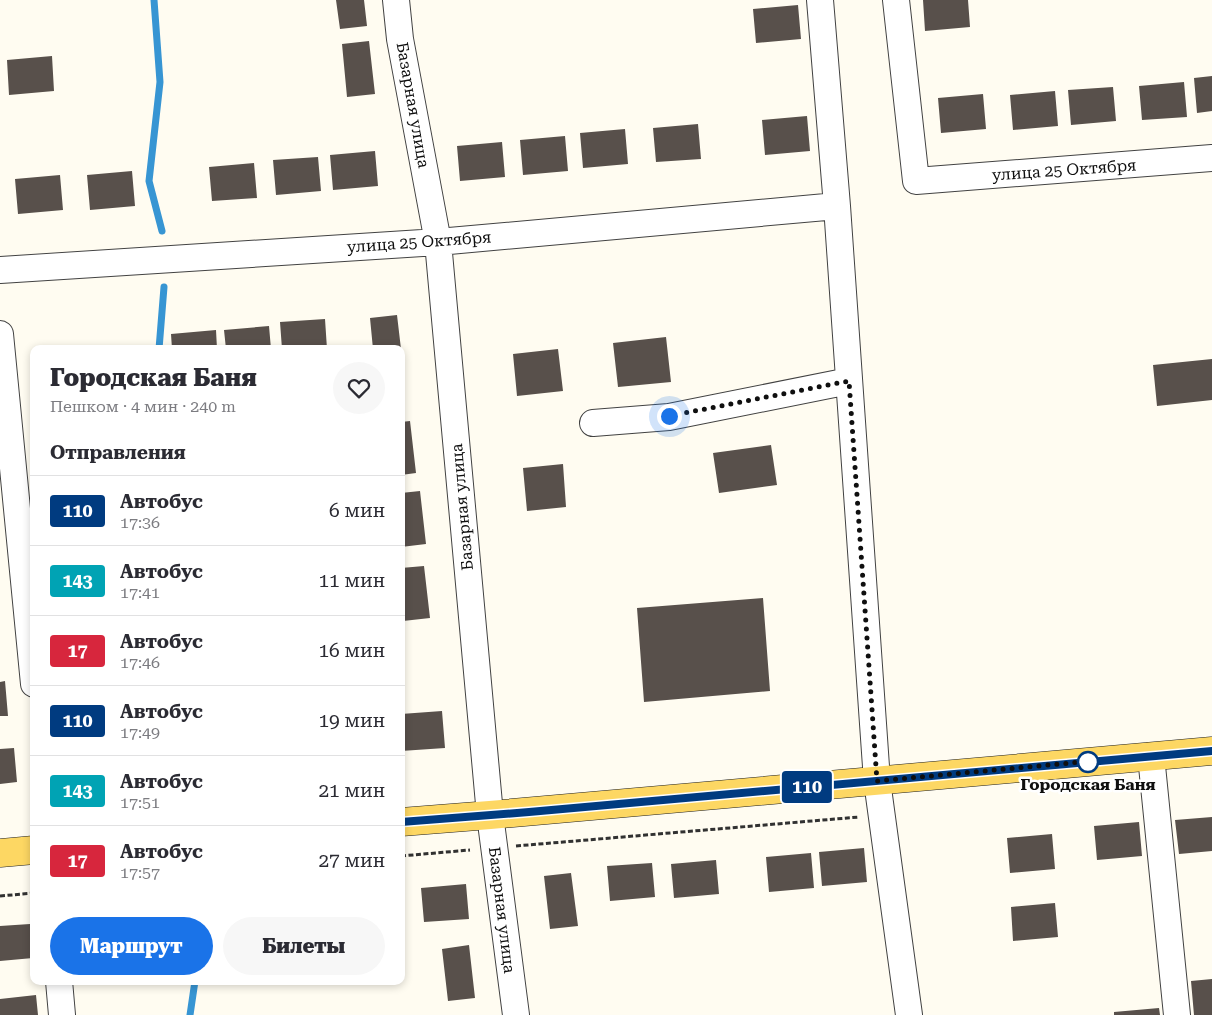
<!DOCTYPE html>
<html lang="ru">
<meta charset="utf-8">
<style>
:root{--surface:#fff;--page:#f7f7f7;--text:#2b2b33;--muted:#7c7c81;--line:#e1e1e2;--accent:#1a73e8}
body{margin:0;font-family:"Roboto Serif",serif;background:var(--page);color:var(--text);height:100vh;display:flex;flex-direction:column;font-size:19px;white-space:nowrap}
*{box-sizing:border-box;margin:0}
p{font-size:16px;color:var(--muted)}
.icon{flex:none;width:28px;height:28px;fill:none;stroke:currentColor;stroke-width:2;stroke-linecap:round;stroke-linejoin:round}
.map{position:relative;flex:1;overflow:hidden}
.side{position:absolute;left:30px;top:345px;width:375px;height:640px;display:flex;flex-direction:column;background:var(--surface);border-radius:10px;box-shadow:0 2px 8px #0003}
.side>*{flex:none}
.badge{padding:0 10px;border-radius:4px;font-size:18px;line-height:32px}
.you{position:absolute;width:25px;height:25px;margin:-12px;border:4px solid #fff;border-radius:50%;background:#1a73e8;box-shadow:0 0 0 8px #1a73e833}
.map>.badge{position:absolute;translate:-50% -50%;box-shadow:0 0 0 2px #fff}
h2{padding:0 20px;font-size:19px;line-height:45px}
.round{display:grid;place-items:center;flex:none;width:52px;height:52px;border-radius:26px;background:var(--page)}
.overview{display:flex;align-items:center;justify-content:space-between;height:85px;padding:0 20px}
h1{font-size:24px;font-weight:800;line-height:38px}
.action{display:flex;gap:10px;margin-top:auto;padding:10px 20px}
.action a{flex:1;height:58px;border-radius:30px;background:var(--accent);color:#fff;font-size:20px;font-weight:800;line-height:58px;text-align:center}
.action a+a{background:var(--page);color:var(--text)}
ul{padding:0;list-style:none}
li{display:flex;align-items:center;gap:15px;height:70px;padding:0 20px;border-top:1px solid var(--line)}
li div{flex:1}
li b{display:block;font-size:19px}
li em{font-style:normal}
li .badge{min-width:55px;font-weight:700;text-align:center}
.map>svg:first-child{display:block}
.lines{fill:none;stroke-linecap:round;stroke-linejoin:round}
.stream{stroke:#3795d3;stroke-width:7}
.building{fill:#58504b}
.minor-casing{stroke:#424242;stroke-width:28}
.major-casing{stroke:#202020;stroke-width:29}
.path{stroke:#313131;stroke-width:3;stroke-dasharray:5 2.5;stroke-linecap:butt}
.minor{stroke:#fff;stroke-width:26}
.major{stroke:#fdd763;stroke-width:28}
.line-casing{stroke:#fff;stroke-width:11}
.line{stroke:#003b80;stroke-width:8}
.walk{stroke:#0f0f0f;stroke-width:5;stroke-dasharray:0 9}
.stop-dot{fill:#fff;stroke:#003b80;stroke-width:2.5}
.labels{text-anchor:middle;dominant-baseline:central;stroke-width:5;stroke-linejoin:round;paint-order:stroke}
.street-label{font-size:16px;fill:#0f0f0f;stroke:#fff}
.stop-label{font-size:16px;font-weight:bold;fill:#0f0f0f;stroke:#fff}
</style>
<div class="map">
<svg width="1212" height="1015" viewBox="0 0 1212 1015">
<rect width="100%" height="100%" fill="#fffcf1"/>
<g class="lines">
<!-- stream -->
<path class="stream" d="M154,0l6,82 -11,99 13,50
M159,349l5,-62
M190,1015l5,-34"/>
</g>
<!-- building -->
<path class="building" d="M336,0h28l3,26 -27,3z
M923,0h45l2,27 -45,4z
M798,5l3,34 -45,4 -3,-34z
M369,41l6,53 -28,3 -5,-53z
M52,56l2,35 -45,4 -2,-35z
M1212,76v35l-15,2 -3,-35z
M1184,82l3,35 -45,3 -3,-34z
M1113,87l3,34 -45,4 -3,-35z
M1055,91l3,35 -45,4 -3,-35z
M983,94l3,35 -45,4 -3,-35z
M807,116l3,35 -45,4 -3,-35z
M698,124l3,35 -45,3 -3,-34z
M625,129l3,35 -45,4 -3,-35z
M565,136l3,35 -45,4 -3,-35z
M502,142l3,35 -45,4 -3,-35z
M375,151l3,35 -45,4 -3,-35z
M318,157l3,34 -45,4 -3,-35z
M254,163l3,35 -45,3 -3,-34z
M132,171l3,35 -45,4 -3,-35z
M60,175l3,35 -45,4 -3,-35z
M397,315l4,34h-28l-3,-31z
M325,319l2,30h-45l-2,-27z
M269,326l2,23h-45l-2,-19z
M216,330l1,19h-45l-1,-15z
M666,337l5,45 -53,5 -5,-44z
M558,349l5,42 -46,5 -4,-42z
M1212,359v41l-55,6 -4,-41z
M410,421l6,52 -15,2v-53z
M771,445l6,40 -58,8 -6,-40z
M563,464l3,43 -39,4 -4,-43z
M420,491l6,53 -25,3v-54z
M424,566l6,52 -27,3 -2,-15v-38z
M763,598l7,93 -126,11 -7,-94z
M5,681l3,35h-8v-34z
M442,711l3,37 -44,3v-37z
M14,748l3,34 -17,2v-35z
M1212,817v34l-33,3 -4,-34z
M1139,822l3,34 -45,4 -3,-34z
M1052,834l3,35 -45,4 -3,-35z
M864,848l3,34 -45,4 -3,-34z
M811,853l3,35 -45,4 -3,-35z
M716,860l3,34 -45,4 -3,-34z
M652,863l3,34 -45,4 -3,-35z
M571,873l7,53 -28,3 -6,-53z
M466,884l3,35 -45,3 -3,-34z
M1055,903l3,34 -45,4 -2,-34z
M30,924l3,34 -33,3v-35z
M469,945l6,53 -27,3 -6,-52z
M1212,979v36h-18l-3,-34z
M36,995l2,20h-38v-16z
M1159,1008l1,7h-46v-3z"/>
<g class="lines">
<!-- minor casing -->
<g class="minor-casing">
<path id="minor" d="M396,0l4,39 38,203 52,573 26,200
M820,0l17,206 40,575 32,234
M896,0l20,181 296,-23
M0,270l438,-28 399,-36
M0,334l34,350
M593,423l76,-6 180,-36
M1151,756l26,259
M59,981l3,34"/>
</g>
<!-- major casing -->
<g class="major-casing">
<path id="major" d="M401,822l89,-7 722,-64
M0,853l34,-3"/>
</g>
<!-- path -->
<path class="path" d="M516,846l343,-29
M401,856l69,-6
M0,896l34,-3"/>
<!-- minor -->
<use href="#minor" class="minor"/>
<!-- major -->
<use href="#major" class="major"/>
</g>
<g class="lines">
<!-- line casing -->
<g class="line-casing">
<path id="line" d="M401,822l128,-10 683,-61"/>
</g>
<!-- line -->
<use href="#line" class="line"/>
<!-- walk -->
<path class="walk" d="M669,416l180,-35 28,400 215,-20 -4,1"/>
</g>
<!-- markers -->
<circle class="stop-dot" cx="1088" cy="762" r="10"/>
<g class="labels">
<!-- street labels -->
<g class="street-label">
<text transform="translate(413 105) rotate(80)">Базарная улица</text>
<text transform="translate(1064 170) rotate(-4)">улица 25 Октября</text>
<text transform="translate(419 242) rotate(-4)">улица 25 Октября</text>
<text transform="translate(462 507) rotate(-95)">Базарная улица</text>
<text transform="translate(502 910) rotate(83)">Базарная улица</text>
</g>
<!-- stop labels -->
<g class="stop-label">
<text x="1088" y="784">Городская Баня</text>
</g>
</g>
</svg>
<div class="you" style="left:669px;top:416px"></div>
<b class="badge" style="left:807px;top:787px;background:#003b80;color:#fff">110</b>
<section class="side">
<div class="overview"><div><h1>Городская Баня</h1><p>Пешком · 4 мин · 240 m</p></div><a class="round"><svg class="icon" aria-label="heart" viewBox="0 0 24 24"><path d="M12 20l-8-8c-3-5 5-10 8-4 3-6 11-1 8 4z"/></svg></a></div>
<h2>Отправления</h2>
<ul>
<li><span class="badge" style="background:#003b80;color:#fff">110</span><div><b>Автобус</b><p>17:36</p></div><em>6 мин</em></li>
<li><span class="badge" style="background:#00a3b4;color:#fff">143</span><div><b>Автобус</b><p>17:41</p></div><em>11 мин</em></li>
<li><span class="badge" style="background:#d7263d;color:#fff">17</span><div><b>Автобус</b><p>17:46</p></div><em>16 мин</em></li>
<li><span class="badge" style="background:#003b80;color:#fff">110</span><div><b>Автобус</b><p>17:49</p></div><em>19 мин</em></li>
<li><span class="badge" style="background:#00a3b4;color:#fff">143</span><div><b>Автобус</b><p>17:51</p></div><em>21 мин</em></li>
<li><span class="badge" style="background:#d7263d;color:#fff">17</span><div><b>Автобус</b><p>17:57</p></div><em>27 мин</em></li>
</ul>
<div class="action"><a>Маршрут</a><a>Билеты</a></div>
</section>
</div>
